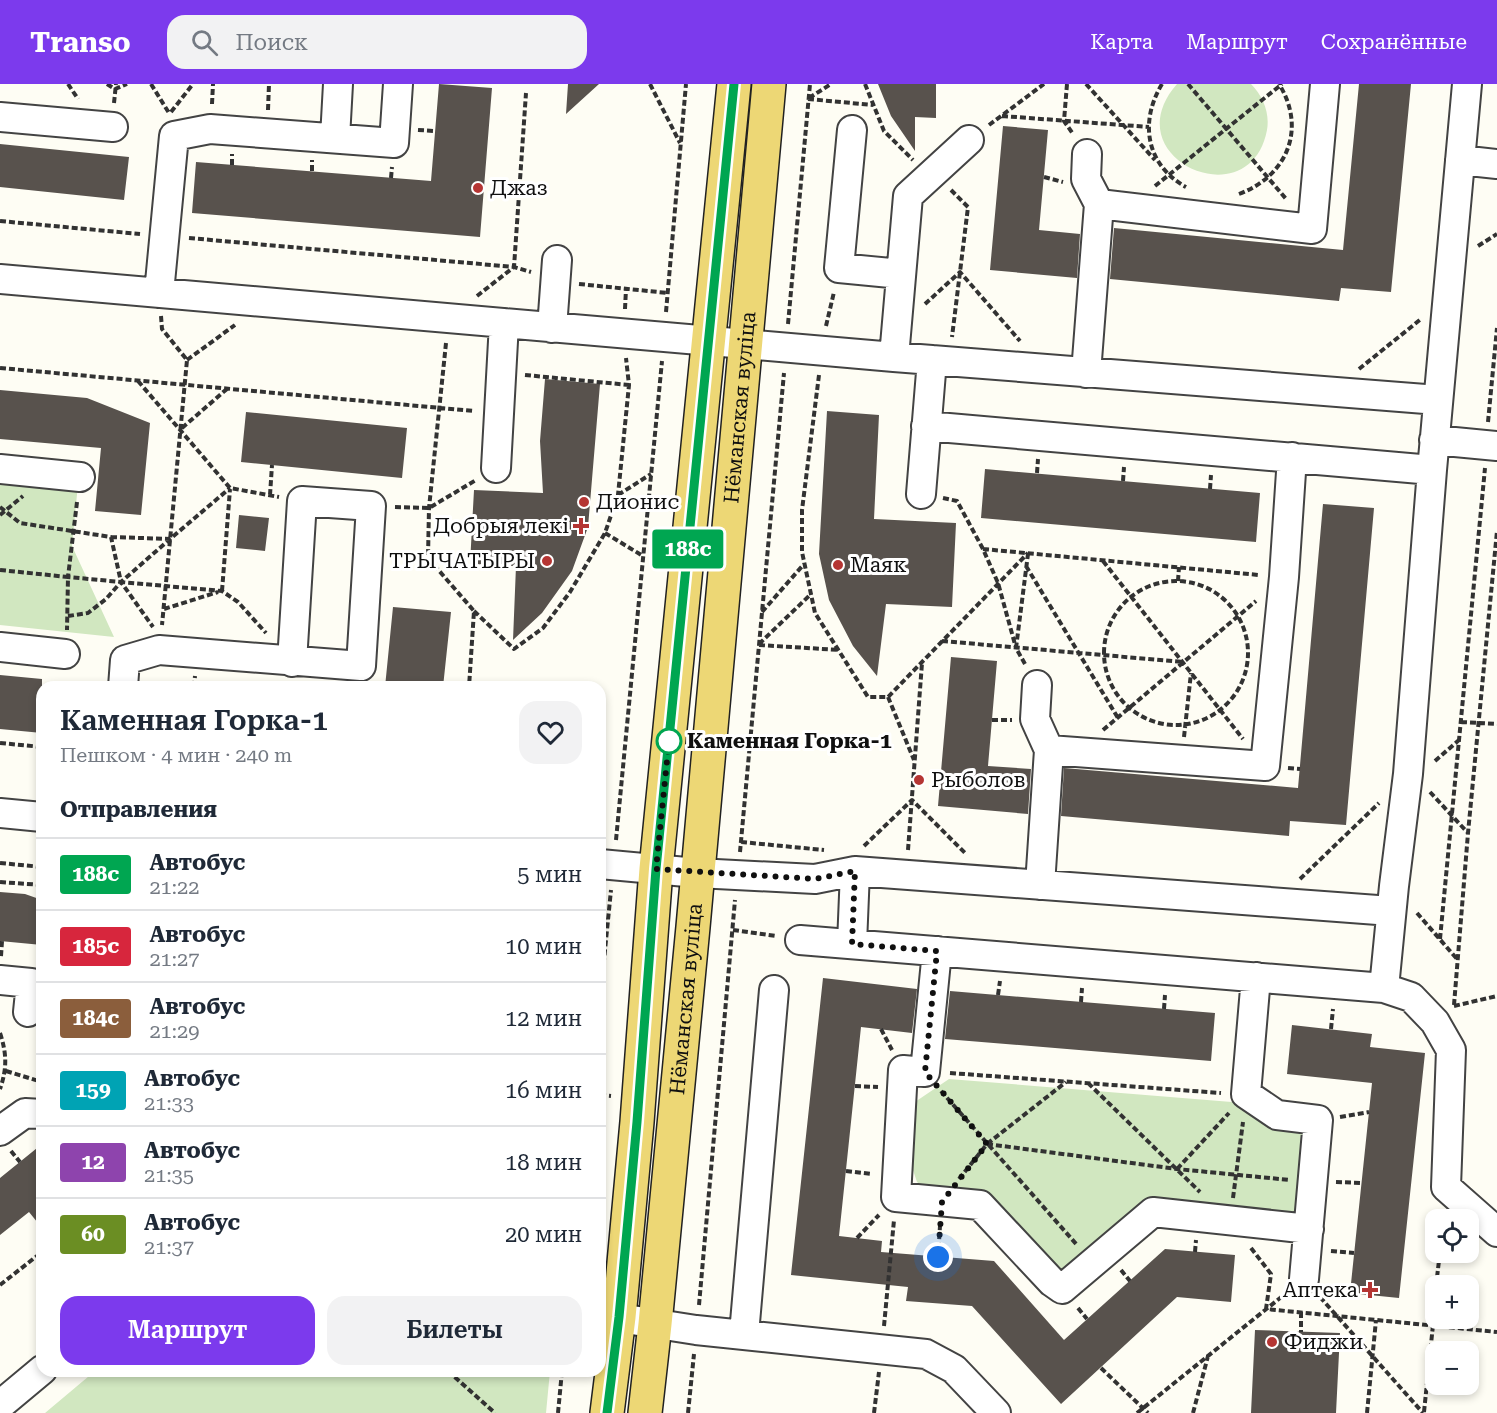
<!DOCTYPE html>
<html lang="ru">
<meta charset="utf-8">
<style>
:root{--surface:#fff;--page:#f2f2f3;--text:#1f2937;--muted:#747a83;--line:#e0e1e3;--accent:#7c3aed}
body{margin:0;font-family:"Roboto Serif",serif;background:var(--page);color:var(--text);height:100vh;display:flex;flex-direction:column;font-size:22px;white-space:nowrap}
*{box-sizing:border-box;margin:0}
p{font-size:20px;color:var(--muted)}
.icon{flex:none;width:33px;height:33px;fill:none;stroke:currentColor;stroke-width:2;stroke-linecap:round;stroke-linejoin:round}
.map{position:relative;flex:1;overflow:hidden}
.side{position:absolute;left:36px;top:597px;width:570px;height:696px;display:flex;flex-direction:column;background:var(--surface);border-radius:18px;box-shadow:0 3px 9px #0003}
.side>*{flex:none}
.badge{padding:0 12px;border-radius:4px;font-size:21px;line-height:39px}
.fabs{position:absolute;left:1425px;top:1125px;display:grid;gap:12px}
.fabs a{display:grid;place-items:center;width:54px;height:54px;border-radius:12px;background:var(--surface);box-shadow:0 3px 9px #0003;font-size:30px}
.you{position:absolute;width:30px;height:30px;margin:-15px;border:4px solid #fff;border-radius:50%;background:#1a73e8;box-shadow:0 0 0 9px #1a73e833}
.map>.badge{position:absolute;translate:-50% -50%;box-shadow:0 0 0 3px #fff}
h2{padding:0 24px;font-size:22px;line-height:54px}
.round{display:grid;place-items:center;flex:none;width:63px;height:63px;border-radius:18px;background:var(--page)}
.headline{display:flex;align-items:center;justify-content:space-between;height:102px;padding:0 24px}
h1{font-size:28px;font-weight:600;line-height:45px}
.cta{display:flex;gap:12px;margin-top:auto;padding:12px 24px}
.cta a{flex:1;height:69px;border-radius:18px;background:var(--accent);color:#fff;font-size:24px;font-weight:600;line-height:69px;text-align:center}
.cta a+a{background:var(--page);color:var(--text)}
ul{padding:0;list-style:none}
li{display:flex;align-items:center;gap:18px;height:72px;padding:0 24px;border-top:2px solid var(--line)}
li div{flex:1}
li b{display:block;font-size:22px}
li em{font-style:normal}
li .badge{min-width:66px;font-weight:700;text-align:center}
header{display:flex;align-items:center;gap:36px;box-sizing:border-box;height:84px;padding:0 30px;background:var(--accent);color:#fff}
header strong{font-size:28px}
nav{display:flex;gap:33px;margin-inline-start:auto;font-size:21px}
.search{width:420px;height:54px;background:var(--page);display:flex;align-items:center;gap:15px;box-sizing:border-box;padding:0 21px;border-radius:18px;color:var(--muted);font-size:22px}
.map>svg:first-child{display:block}
.green{fill:#d1e7c0}
.building{fill:#58524d}
.lines{fill:none;stroke-linecap:round;stroke-linejoin:round}
.minor-casing{stroke:#434343;stroke-width:32}
.major-casing{stroke:#212121;stroke-width:36}
.path{stroke:#323232;stroke-width:4;stroke-dasharray:6 3;stroke-linecap:butt}
.minor{stroke:#fff;stroke-width:28}
.major{stroke:#edd775;stroke-width:33}
.line-casing{stroke:#fff;stroke-width:14}
.line{stroke:#00a651;stroke-width:9}
.walk{stroke:#101010;stroke-width:6;stroke-dasharray:0 10.8}
.poi-dot{fill:#b53533;stroke:#fff;stroke-width:2}
.stop-dot{fill:#fff;stroke:#00a651;stroke-width:3}
.labels{text-anchor:middle;dominant-baseline:central;stroke-width:6;stroke-linejoin:round;paint-order:stroke}
.poi-label{font-size:21px;fill:#101010;stroke:#fff;text-anchor:start}
.street-label{font-size:21px;fill:#101010;stroke:#fff}
.stop-label{font-size:21px;font-weight:bold;fill:#101010;stroke:#fff;text-anchor:start}
</style>
<header>
<strong>Transo</strong>
<div class="search"><svg class="icon" aria-label="search" viewBox="0 0 24 24"><circle cx="10" cy="10" r="6"/><path d="M15 15l6 6"/></svg>Поиск</div>
<nav><a>Карта</a><a>Маршрут</a><a>Сохранённые</a></nav>
</header>
<div class="map">
<svg width="1497" height="1329" viewBox="0 0 1497 1329">
<rect width="100%" height="100%" fill="#fefdf4"/>
<!-- green -->
<path class="green" d="M1177,0h74c12,12 19,29 16,46 -17,90 -155,28 -90,-46z
M0,392l78,8 -6,62 42,91 -114,-12z
M949,995l295,24 65,27 -7,93 -150,-17 -88,73 -77,-81 -58,-7 -12,-9 -5,-15v-63z
M95,1287h455l-4,42h-501z"/>
<!-- building -->
<path class="building" d="M439,0l53,4 -12,149 -288,-24 4,-51 235,19z
M568,0h31l-33,30z
M878,0h58v34l-21,-1v34l-24,-35z
M1359,0h52l-20,208 -50,-4 -2,13 -229,-22 4,-51 229,22z
M1003,42l45,4 -9,100 41,4 -3,44 -87,-8z
M0,60l129,13 -5,43 -124,-13z
M545,295l55,5 -12,143 -16,44 -30,42 -29,27 3,-74 -46,-2 4,-74 69,3 -3,-52z
M0,306l87,8 63,25 -9,92 -46,-4 6,-63 -101,-9z
M827,327l52,4 -5,104 82,4 -4,84 -66,-3 -9,72 -24,-30 -24,-46 -10,-46z
M246,328l161,16 -5,50 -161,-16z
M985,385l275,24 -4,49 -275,-24z
M1323,420l51,4 -28,317 -56,-4 -1,15 -228,-20 3,-48 234,20z
M239,431l30,3 -4,33 -29,-3z
M393,523l58,5 -8,75h-58z
M951,573l46,4 -9,105 43,3 -3,45 -90,-8z
M0,591l42,4v54l-42,-4z
M0,808l25,2 17,6v45l-42,-4z
M823,894l94,11 -5,44 -51,-6 -22,209 43,5 -1,11 113,9 70,79 101,-91 70,6 -4,47 -54,-5 -116,107 -89,-98 -66,-5 2,-14 -117,-12z
M950,907l265,22 -4,48 -266,-22z
M1292,941l80,9 -2,13 55,6 -26,245 -49,-5 22,-210 -85,-9z
M42,1060v84l-13,-16 -29,23v-57z
M1255,1246l85,3 -4,80h-85z"/>
<g class="lines">
<!-- minor casing -->
<g class="minor-casing">
<path id="minor" d="M0,33l113,10
M852,46l-13,138 62,6
M335,54l3,-54
M1087,70l-1,25 13,25 213,25 13,-145
M1460,76l37,4
M0,195l894,78 544,43
M159,209l15,-157 36,-7 184,14 4,-59
M552,244l5,-68
M894,273l14,-161 61,-56
M1086,289l13,-169
M926,342l506,44
M1434,356l63,6
M496,384l8,-145
M0,385l80,8
M921,410l11,-134
M0,563l65,7
M1037,601l-2,34 14,31 216,16 19,-189 8,-120
M123,603l2,-27 34,-10 202,16 10,-160 -69,-5 -10,161
M0,729l42,4
M600,780l97,9 118,6 40,-8 536,40
M1040,801l9,-135
M800,856l584,48 27,9 24,25 16,28 -5,137 51,45
M852,860l3,-73
M937,867l-12,121 -22,-2 -7,127 84,8 72,77 10,7 91,-77 156,17
M1256,893l-10,117 31,21 41,5 -14,159
M0,896l31,3 -3,29
M1384,904l10,-102 14,-112 24,-304 35,-386
M0,1047l25,-18 17,1
M600,1231l96,15 230,24 28,15 42,44
M744,1250l30,-344
M0,1321l42,-35"/>
</g>
<!-- major casing -->
<g class="major-casing">
<g id="major">
<path d="M607,1329l12,-96 18,-195 19,-253 78,-785"/>
<path id="s1" d="M645,1329l10,-89 38,-397 76,-843"/>
</g>
</g>
<!-- path -->
<path class="path" d="M68,0l10,15
M107,0l8,5 12,-5
M151,0l18,29
M650,0l30,59
M865,0l19,47 29,29
M1067,0l-3,37 9,13
M1086,0l69,76
M1162,0c-23,38 -16,81 24,103
M1188,0l99,116
M809,14l22,-14
M808,15l65,6
M114,19l2,-19
M212,20l1,-20
M268,26l1,-26
M171,28l22,-28
M1002,32l147,11
M989,41l55,-41
M418,46l17,1
M232,81v-11
M312,87v-11
M1044,93l19,5
M391,94l1,-11
M1155,102l127,-102
M951,106l17,17 -16,130
M1239,110c48,-18 68,-65 40,-110
M0,137l140,13
M189,154l325,29 17,5
M1478,162l19,-12
M579,200l89,9
M477,212l37,-29 12,-174
M925,220l35,-32 60,69
M625,225l1,-20
M666,228l20,-228
M161,232l1,13 25,31 -25,265
M788,240l22,-240
M826,242l8,-34
M446,259l-17,165 -1,50 46,53 -5,76
M187,276l48,-35
M0,284l474,43
M1359,285l62,-50
M525,291l104,10
M819,291l-17,135v42l13,61 53,84h20l140,-144
M138,297l92,107 49,9
M1488,338l9,-94
M182,344l46,-40
M1037,389l1,-14
M1123,397l1,-14
M1210,405l1,-14
M270,411l2,-30
M618,411l33,-21
M943,414l14,3 26,48 15,34 18,65
M77,418l-9,75 53,5 32,45
M0,423l20,16 91,14 10,45 101,9 16,11 28,31
M395,423l34,1 47,-28
M0,431l23,-19
M605,449l38,23
M111,453l59,2 60,-51
M983,465l276,26
M1103,477l140,178
M1026,482l92,152
M0,486l68,7 -1,53
M1104 569a72 72 0 1 1 144 0a72 72 0 1 1-144 0Z
M1178,497l1,-14
M222,507l8,-102
M164,525l54,-17
M474,527l40,38 29,-21 27,-36 35,-59 13,-38 11,-110 -3,-27
M762,528l42,-48
M68,532l20,-3 18,-14 15,-17 49,-43
M942,557l241,21
M759,560l52,-50
M759,561l80,5
M1025,580l-9,-16 12,-94
M194,603l1,-11
M888,613l26,63
M992,636h20
M1461,638l36,2
M1103,646l153,-129
M1184,653l7,-64
M0,659l42,4
M735,663l14,1
M1435,677l24,-21
M1288,684l12,1
M1430,708l38,41
M616,756l46,-479
M741,758l83,8
M864,762l48,-46 54,54
M908,766l14,-187
M740,768l44,-479
M0,779l42,4
M1300,795l79,-76
M0,798l42,3
M1417,829l40,46
M600,836l8,1
M733,846l43,6
M1440,855l45,-471
M1,872l1,-15
M998,911l2,-14
M600,916l11,-110
M1081,918l1,-14
M1454,921l14,-172 29,-302
M1454,922l43,-10
M1164,925l1,-14
M881,945l11,21
M1331,945l2,-20
M0,949c7,21 7,36 0,56
M6,987l36,11
M950,989l271,20
M1088,999l112,109
M855,1002l23,1
M941,1007l136,154
M600,1011l11,1
M1340,1033l29,-5
M987,1060l190,25 113,11
M11,1067l9,11
M1177,1085l52,-56
M846,1087l26,3
M959,1095l28,-35 79,-62
M1336,1098l26,1
M1233,1114l10,-76
M857,1154l22,-23
M1251,1164l20,26 -5,35 231,23
M1331,1167l23,2
M1195,1168l1,-12
M938,1173l2,-31
M1121,1186l9,11
M0,1201l42,-33
M1436,1202l4,-34
M1320,1213l103,116
M699,1221l36,-405
M1078,1224l9,11
M1301,1228v20
M884,1242l10,-106
M1101,1284l47,45
M448,1287l47,42
M1424,1328l12,-116
M558,1329l4,-42
M688,1329l6,-59
M874,1329l5,-41
M1137,1329l148,-119
M1193,1329l15,-57
M1367,1329l9,-93"/>
<!-- minor -->
<use href="#minor" class="minor"/>
<!-- major -->
<use href="#major" class="major"/>
</g>
<g class="lines">
<!-- line casing -->
<g class="line-casing">
<path id="line" d="M607,1329l12,-96 18,-195 19,-253 78,-785"/>
</g>
<!-- line -->
<use href="#line" class="line"/>
<!-- walk -->
<path class="walk" d="M669,657l-13,128 159,10 40,-8 -3,73 85,7 -12,121 62,72 -45,58 -4,55"/>
</g>
<!-- markers -->
<g class="poi-dot">
<circle cx="478" cy="104" r="6"/>
<circle cx="584" cy="418" r="6"/>
<path d="M578 433h6v6h6v6h-6v6h-6v-6h-6v-6h6z"/>
<circle cx="547" cy="477" r="6"/>
<circle cx="838" cy="481" r="6"/>
<circle cx="919" cy="696" r="6"/>
<path d="M1367 1197h6v6h6v6h-6v6h-6v-6h-6v-6h6z"/>
<circle cx="1272" cy="1258" r="6"/>
</g>
<circle class="stop-dot" cx="669" cy="657" r="12"/>
<g class="labels">
<!-- poi labels -->
<g class="poi-label">
<text x="490" y="104">Джаз</text>
<text x="596" y="418">Дионис</text>
<text x="569" y="442" text-anchor="end">Добрыя лекі</text>
<text x="535" y="477" text-anchor="end">ТРЫЧАТЫРЫ</text>
<text x="850" y="481">Маяк</text>
<text x="931" y="696">Рыболов</text>
<text x="1358" y="1206" text-anchor="end">Аптека</text>
<text x="1284" y="1258">Фиджи</text>
</g>
<!-- street labels -->
<g class="street-label">
<text stroke="none"><textPath href="#s1" startOffset="1010">Нёманская вуліца</textPath></text>
<text stroke="none"><textPath href="#s1" startOffset="416">Нёманская вуліца</textPath></text>
</g>
<!-- stop labels -->
<g class="stop-label">
<text x="687" y="657">Каменная Горка-1</text>
</g>
</g>
</svg>
<div class="fabs">
<a><svg class="icon" aria-label="locate" viewBox="0 0 24 24"><circle cx="12" cy="12" r="6"/><path d="M12 2v4M12 18v4M2 12h4M18 12h4"/></svg></a>
<a>+</a>
<a>−</a>
</div>
<div class="you" style="left:938px;top:1173px"></div>
<b class="badge" style="left:688px;top:465px;background:#00a651;color:#fff">188с</b>
<section class="side">
<div class="headline"><div><h1>Каменная Горка-1</h1><p>Пешком · 4 мин · 240 m</p></div><a class="round"><svg class="icon" aria-label="heart" viewBox="0 0 24 24"><path d="M12 20l-8-8c-3-5 5-10 8-4 3-6 11-1 8 4z"/></svg></a></div>
<h2>Отправления</h2>
<ul>
<li><span class="badge" style="background:#00a651;color:#fff">188с</span><div><b>Автобус</b><p>21:22</p></div><em>5 мин</em></li>
<li><span class="badge" style="background:#d7263d;color:#fff">185с</span><div><b>Автобус</b><p>21:27</p></div><em>10 мин</em></li>
<li><span class="badge" style="background:#8b5e3c;color:#fff">184с</span><div><b>Автобус</b><p>21:29</p></div><em>12 мин</em></li>
<li><span class="badge" style="background:#00a3b4;color:#fff">159</span><div><b>Автобус</b><p>21:33</p></div><em>16 мин</em></li>
<li><span class="badge" style="background:#8e44ad;color:#fff">12</span><div><b>Автобус</b><p>21:35</p></div><em>18 мин</em></li>
<li><span class="badge" style="background:#6b8e23;color:#fff">60</span><div><b>Автобус</b><p>21:37</p></div><em>20 мин</em></li>
</ul>
<div class="cta"><a>Маршрут</a><a>Билеты</a></div>
</section>
</div>
